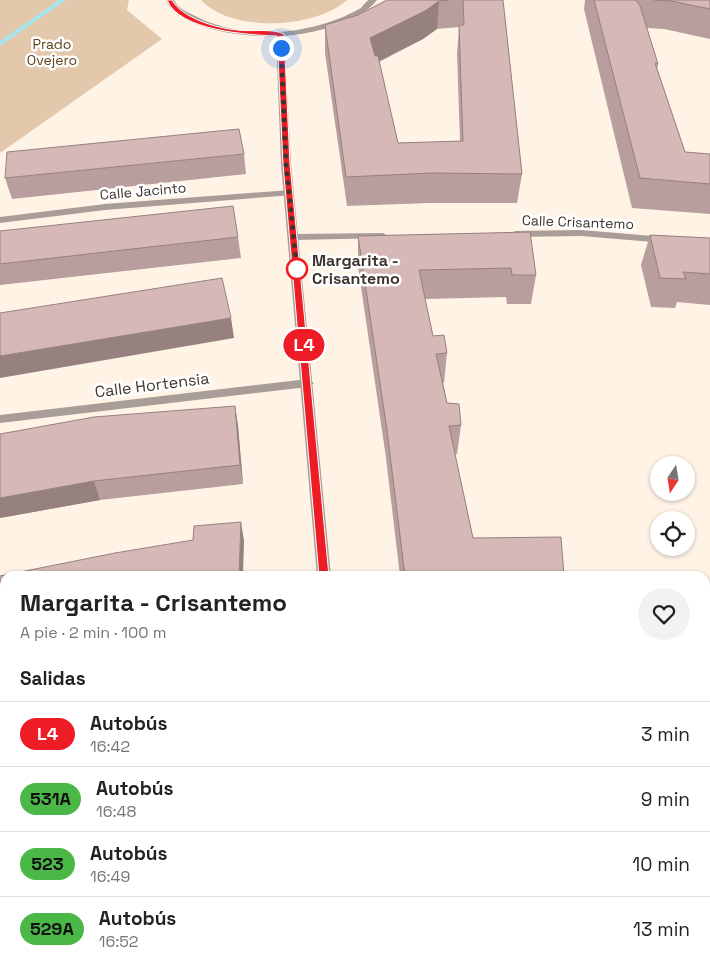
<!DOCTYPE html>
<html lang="es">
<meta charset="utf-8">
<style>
:root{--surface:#fff;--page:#f2f2f2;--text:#222;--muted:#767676;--line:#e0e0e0}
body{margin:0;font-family:"Space Grotesk",sans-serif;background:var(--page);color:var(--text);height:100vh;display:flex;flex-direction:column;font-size:19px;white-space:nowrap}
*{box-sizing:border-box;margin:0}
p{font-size:16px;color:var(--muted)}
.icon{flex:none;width:28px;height:28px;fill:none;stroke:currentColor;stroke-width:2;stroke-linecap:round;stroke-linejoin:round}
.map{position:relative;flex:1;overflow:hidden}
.panel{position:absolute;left:0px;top:571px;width:710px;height:401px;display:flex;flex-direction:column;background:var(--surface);border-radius:15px 15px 0 0;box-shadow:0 1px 4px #0004}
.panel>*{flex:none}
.badge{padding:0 10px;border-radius:16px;font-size:18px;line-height:32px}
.needle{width:32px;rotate:192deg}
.controls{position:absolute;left:650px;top:456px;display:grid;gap:10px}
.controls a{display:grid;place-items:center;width:45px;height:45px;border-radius:50%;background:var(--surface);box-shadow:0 1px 4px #0004;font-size:25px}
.you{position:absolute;width:25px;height:25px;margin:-12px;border:4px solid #fff;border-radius:50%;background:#1a73e8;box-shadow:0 0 0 8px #1a73e833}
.map>.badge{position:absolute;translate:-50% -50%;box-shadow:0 0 0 2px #fff}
h2{padding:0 20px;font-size:19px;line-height:45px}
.round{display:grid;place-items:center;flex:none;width:52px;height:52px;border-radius:26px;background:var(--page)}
.headline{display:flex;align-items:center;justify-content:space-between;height:85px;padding:0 20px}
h1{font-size:24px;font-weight:600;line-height:38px}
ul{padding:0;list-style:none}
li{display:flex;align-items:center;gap:15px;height:65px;padding:0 20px;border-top:1px solid var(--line)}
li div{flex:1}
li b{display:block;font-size:19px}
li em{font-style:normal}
li .badge{min-width:55px;font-weight:700;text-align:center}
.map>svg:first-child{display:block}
.green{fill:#e3c8ac}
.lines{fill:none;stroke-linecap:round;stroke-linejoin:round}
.stream{fill:#a8e4ed;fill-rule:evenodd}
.minor{fill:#a99d98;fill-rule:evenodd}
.tertiary{fill:#a99d98;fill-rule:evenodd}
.wall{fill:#b89e9d;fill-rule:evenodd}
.shaded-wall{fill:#96817f}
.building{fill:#d6b8b6;stroke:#96817f}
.line{fill:#ee1c25;stroke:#fff}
.walk{stroke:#3d352d;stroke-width:5;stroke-dasharray:0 9}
.stop-dot{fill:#fff;stroke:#ee1c25;stroke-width:2.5}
.labels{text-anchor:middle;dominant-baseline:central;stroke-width:5;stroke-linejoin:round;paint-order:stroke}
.far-park-label{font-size:14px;fill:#644218;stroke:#fff}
.far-street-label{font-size:14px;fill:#3d352d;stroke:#fff}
.stop-label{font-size:16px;font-weight:bold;fill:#3d352d;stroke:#fff;text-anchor:start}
.street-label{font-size:16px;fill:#3d352d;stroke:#fff}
</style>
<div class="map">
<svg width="710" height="972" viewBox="0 0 710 972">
<rect width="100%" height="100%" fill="#fff3e6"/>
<!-- green -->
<path class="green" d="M0,0h129l-2,10 35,29 -162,114z
M201,0h146c-32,29 -116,33 -146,0z"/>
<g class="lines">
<!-- stream -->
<path class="stream" d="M59,0h7l-66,46v-5z"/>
<!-- minor -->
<path class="minor" d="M290,190l3,1v4l-188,15 -105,13v-6l105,-13z
M581,230l84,7 5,3 -5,3 -84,-7 -66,1 -5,-3 5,-3z
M383,233l5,3 -1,2 -93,2 -5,-3 5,-3z
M308,379l6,4 -6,4 -308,36v-8z
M705,687l5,1v14l-5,-1z
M5,734v14l-5,1v-14z"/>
<!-- tertiary -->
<path class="tertiary" d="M166,0h8c3,7 10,11 17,14 41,22 91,23 135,9 11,-3 24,-9 35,-15 2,-2 5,-7 8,-8 2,0 5,0 8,0 -17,23 -66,34 -93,36l7,128 40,412h-14l-36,-412 -5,-128c-28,2 -97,-6 -110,-36z
M346,968h17l1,4h-18z"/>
</g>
<!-- wall -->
<path class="wall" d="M387,0h116l19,174 -5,29h-88l-82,3 -22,-153v-28l33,-10zM459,27l-2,27 3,87 -62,2 -19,-81 44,-23 14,-10z
M585,0h125v39l-46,-10 -17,-1 11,36 -1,5 28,83 25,2v60l-78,-6 -48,-199z
M244,154l2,20 -234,25 -7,-21z
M0,231l238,6 3,21 -241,27z
M530,232l6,43 -5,29h-24l-1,-7 -81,2 8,37 14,17 -3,30h-1l4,20 14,22 -4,29h-2l18,84 91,38h-164l-14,-118 -28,-192v-30z
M650,235l60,3v67l-33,-3 -2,6 -24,-1 -10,-42z
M235,406l3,20 5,58 -143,16 -100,18z
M705,725h5v102h-5z
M5,815v111l-5,1v-111z
M449,968h103l1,4h-103z"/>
<!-- shaded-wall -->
<path class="shaded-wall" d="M439,1l-2,28 -14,10 -54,27 1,-28z
M231,318l3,20 -234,40v-22z
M235,406l3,20 5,58 -3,-19z
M94,481l6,19 -100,18v-20z
M241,522l3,19 -1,35h-4z
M5,638v19l-5,1v-19z"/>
<!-- building -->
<path class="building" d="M387,0h62l-10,1 -14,10 -55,27 5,18h3l20,87 65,-2 -4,-116h5l-1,-25h40l19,174 -90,-1 -86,4 -21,-152 33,-10z
M594,0h42l4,6 18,58 -3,-1 30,89 25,2v30l-70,-6z
M654,0h56v9l-39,-8z
M239,129l5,25 -239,24 2,-26z
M233,206l5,31 -238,27v-33z
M530,232l6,43h-24l-1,-7 -92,2 14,66 11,-1 3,18 -11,1 11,49 12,1 2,21 -12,1 24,112 88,-1 3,39h-159l-18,-146 -29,-194z
M650,235l60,3v36l-27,-2 3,7 -26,-1z
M222,278l9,40 -231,38v-43z
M235,406l5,59 -146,16 -94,17v-64l94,-17z
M241,522l-2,54h-234v62l-5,1v-63l115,-23 78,-13 1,-14z
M705,725h5v82l-5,-1z
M5,815v98l-5,1v-98z
M456,968h96l1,4h-97z"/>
<!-- line -->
<path class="line" d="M167,0h5c10,18 44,28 65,30 13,2 35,-2 47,4l6,130 39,412 -5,5 -5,-5 -36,-412 -6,-128c-28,-1 -98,-5 -110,-36z"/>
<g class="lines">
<!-- walk -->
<path class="walk" d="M281,48l5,116 11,105"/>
</g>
<!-- markers -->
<circle class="stop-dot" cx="297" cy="269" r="10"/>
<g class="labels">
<!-- far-park labels -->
<g class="far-park-label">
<text x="52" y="44">Prado<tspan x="52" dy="16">Ovejero</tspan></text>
</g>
<!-- far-street labels -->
<g class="far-street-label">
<text transform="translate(143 191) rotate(-5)">Calle Jacinto</text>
<text transform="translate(578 222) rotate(2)">Calle Crisantemo</text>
</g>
<!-- stop labels -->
<g class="stop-label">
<text x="312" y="260">Margarita -<tspan x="312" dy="18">Crisantemo</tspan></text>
</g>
<!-- street labels -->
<g class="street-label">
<text transform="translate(152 385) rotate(-7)">Calle Hortensia</text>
</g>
</g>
</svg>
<div class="controls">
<a><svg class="needle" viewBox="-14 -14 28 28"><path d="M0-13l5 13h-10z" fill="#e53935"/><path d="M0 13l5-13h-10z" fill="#767676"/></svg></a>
<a><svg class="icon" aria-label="locate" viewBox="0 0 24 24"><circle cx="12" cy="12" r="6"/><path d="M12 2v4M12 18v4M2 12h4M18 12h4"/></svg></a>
</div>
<div class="you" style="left:281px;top:48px"></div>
<b class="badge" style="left:304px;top:345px;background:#ee1c25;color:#fff">L4</b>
<section class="panel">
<div class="headline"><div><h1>Margarita - Crisantemo</h1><p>A pie · 2 min · 100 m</p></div><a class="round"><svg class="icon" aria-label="heart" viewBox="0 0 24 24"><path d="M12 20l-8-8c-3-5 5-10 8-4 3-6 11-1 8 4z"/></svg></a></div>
<h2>Salidas</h2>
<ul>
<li><span class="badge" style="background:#ee1c25;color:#fff">L4</span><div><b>Autobús</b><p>16:42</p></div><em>3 min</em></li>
<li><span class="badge" style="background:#4ab747;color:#111">531A</span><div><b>Autobús</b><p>16:48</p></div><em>9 min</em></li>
<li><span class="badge" style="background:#4ab747;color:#111">523</span><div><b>Autobús</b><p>16:49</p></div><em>10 min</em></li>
<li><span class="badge" style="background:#4ab747;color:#111">529A</span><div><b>Autobús</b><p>16:52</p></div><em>13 min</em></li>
</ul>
</section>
</div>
